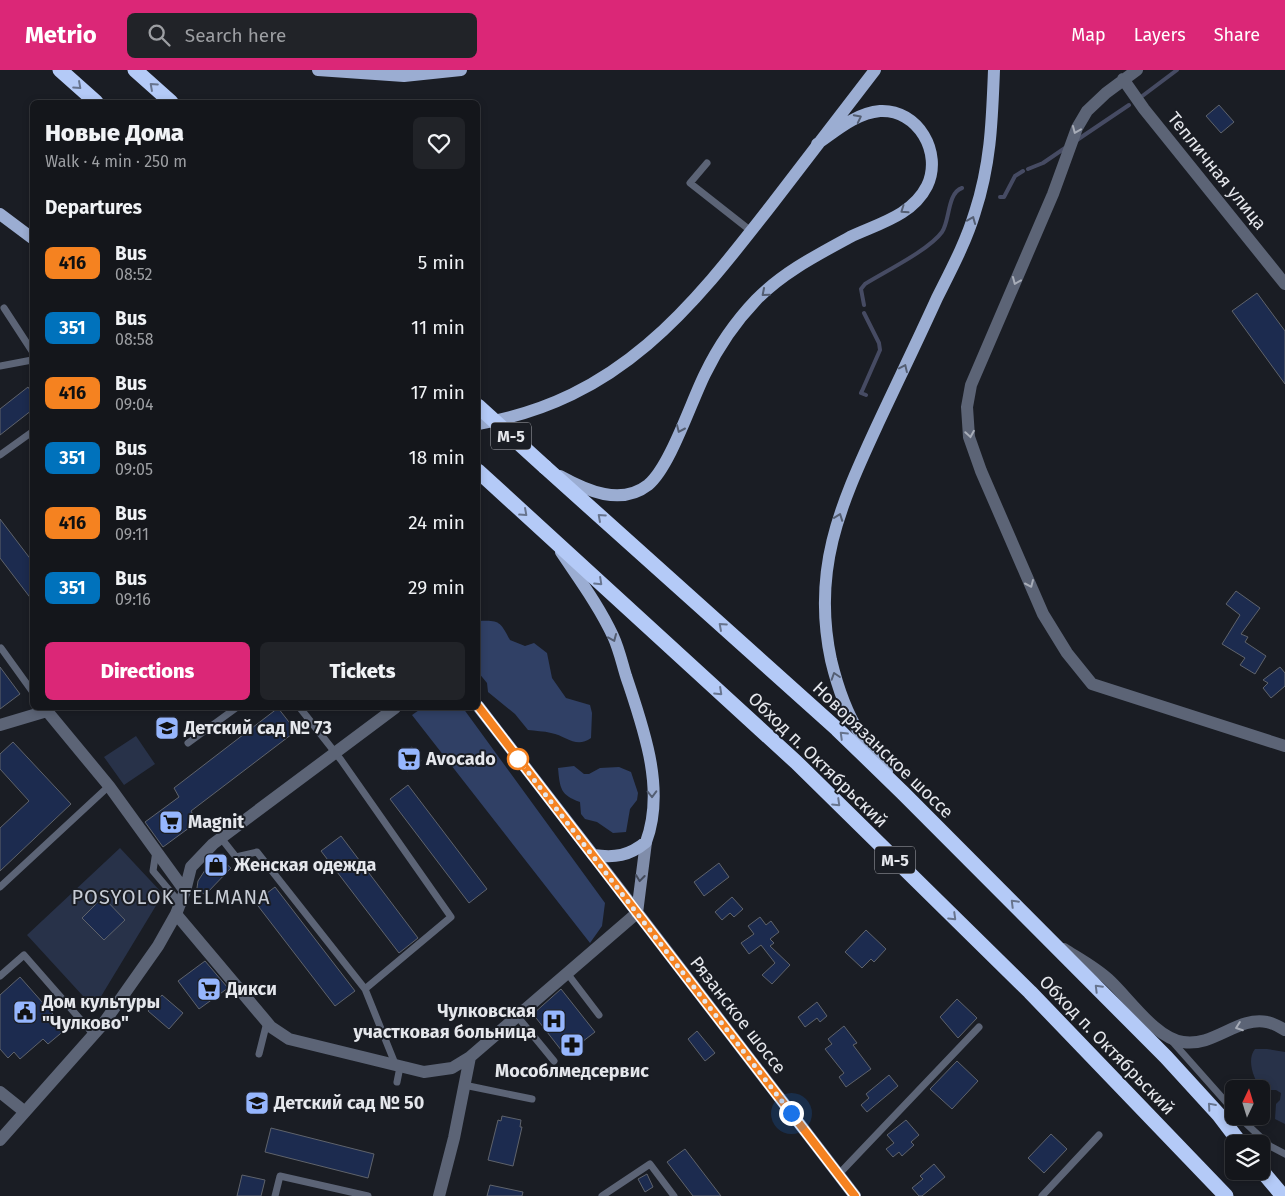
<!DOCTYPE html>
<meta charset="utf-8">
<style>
:root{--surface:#14161b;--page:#212328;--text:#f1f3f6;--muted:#9d9fa3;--line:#33353a;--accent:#db2777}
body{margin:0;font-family:"Fira Sans",sans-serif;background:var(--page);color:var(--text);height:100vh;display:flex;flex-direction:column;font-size:19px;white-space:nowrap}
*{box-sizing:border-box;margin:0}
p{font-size:16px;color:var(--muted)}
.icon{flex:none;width:28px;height:28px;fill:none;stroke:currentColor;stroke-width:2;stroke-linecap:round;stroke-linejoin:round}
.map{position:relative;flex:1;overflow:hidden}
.side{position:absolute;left:30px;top:30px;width:450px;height:610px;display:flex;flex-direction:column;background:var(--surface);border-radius:8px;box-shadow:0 2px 8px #0003,0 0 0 1px var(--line)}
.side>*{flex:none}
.badge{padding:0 10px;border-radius:8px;font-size:18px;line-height:32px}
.needle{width:32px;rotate:4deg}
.buttons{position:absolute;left:1225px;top:1010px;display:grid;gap:10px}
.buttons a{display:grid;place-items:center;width:45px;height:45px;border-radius:8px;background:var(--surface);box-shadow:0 2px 8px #0003,0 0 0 1px var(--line);font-size:25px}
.you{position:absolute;width:25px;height:25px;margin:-12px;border:4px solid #fff;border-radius:50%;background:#1a73e8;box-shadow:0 0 0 8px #1a73e833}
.map>.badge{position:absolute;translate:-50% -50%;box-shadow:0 0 0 2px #fff}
h2{padding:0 15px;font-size:19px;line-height:45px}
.round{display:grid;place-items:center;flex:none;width:52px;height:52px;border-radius:8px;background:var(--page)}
.headline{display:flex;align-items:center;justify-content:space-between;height:85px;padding:0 15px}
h1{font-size:24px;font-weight:800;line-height:38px}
.action{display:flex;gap:10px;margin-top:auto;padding:10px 15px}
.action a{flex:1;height:58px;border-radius:8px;background:var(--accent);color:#fff;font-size:20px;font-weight:800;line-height:58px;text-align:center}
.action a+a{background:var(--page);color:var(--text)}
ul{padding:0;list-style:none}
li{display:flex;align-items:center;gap:15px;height:65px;padding:0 15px}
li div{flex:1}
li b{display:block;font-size:19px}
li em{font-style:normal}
li .badge{min-width:55px;font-weight:700;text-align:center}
header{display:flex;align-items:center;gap:30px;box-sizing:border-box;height:70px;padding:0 25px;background:var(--accent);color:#fff}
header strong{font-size:24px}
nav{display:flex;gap:28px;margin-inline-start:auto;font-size:18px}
.search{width:350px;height:45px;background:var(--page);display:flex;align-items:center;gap:12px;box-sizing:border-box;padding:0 18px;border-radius:8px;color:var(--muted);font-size:19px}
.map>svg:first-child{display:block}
.green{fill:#283249}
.forest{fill:#304065}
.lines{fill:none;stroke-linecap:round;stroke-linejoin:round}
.stream{stroke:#464b63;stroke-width:4}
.building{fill:#1c2b4f;stroke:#5f636b}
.lane{stroke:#5c6476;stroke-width:7}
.street{stroke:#5c6476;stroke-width:12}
.secondary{stroke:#808daa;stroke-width:12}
.primary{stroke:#9badd2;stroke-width:12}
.highway{stroke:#b4caf7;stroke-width:15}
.highway-bridge{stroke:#b4caf7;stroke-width:15}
.oneway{stroke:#67748e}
.oneway2{stroke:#545e72}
.oneway3{stroke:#a7acb7}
.oneway4{stroke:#434a5a}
.line-casing{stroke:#fff;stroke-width:11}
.line{stroke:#f58220;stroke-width:8}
.walk{stroke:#e5e7ec;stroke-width:5;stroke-dasharray:0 9}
.stop-dot{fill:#fff;stroke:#f58220;stroke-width:2.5}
.labels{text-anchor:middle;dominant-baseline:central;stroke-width:4;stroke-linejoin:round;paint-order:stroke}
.shield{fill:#1a1d24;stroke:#a8aab0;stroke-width:1}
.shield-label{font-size:16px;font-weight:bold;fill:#e5e7ec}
.street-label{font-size:18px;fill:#e5e7ec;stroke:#1a1d24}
.poi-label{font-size:18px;font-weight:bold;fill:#e5e7ec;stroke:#1a1d24;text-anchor:start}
.quarter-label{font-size:20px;letter-spacing:1px;fill:#c7ccd5;stroke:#1a1d24}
</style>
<header>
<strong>Metrio</strong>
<div class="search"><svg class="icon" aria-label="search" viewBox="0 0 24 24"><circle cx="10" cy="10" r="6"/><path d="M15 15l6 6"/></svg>Search here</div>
<nav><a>Map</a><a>Layers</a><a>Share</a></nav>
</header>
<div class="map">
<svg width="1285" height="1126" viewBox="0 0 1285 1126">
<rect width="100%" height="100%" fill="#1a1d24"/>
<!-- green -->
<path class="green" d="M136,666l19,28 -31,21 -20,-28z
M120,778l43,46 -69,114 -67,-73z
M1255,979h12l18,3v72l-10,-5 1,-15 4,-4 1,-7 -5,-3h-14c-8,-10 -16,-30 -7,-41z"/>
<!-- forest -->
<path class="forest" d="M478,551c21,-1 22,0 32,19l15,6 9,-3 13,10 5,25 14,20 24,7 2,8 -1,25c-15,11 -24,-2 -40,-5 -7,-2 -16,-2 -23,-3l-13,-16 -27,-22 -1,-9 -9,-11z
M422,638h41l142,195 -3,23 -12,17 -178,-228z
M574,696l10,8h5l11,-6 19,-1 12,5 7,21 -1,7 -7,9 -4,23 -13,1 -16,-11 -12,-3 -4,-5 -1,-12c-20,-7 -20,-14 -22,-34z"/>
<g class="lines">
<!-- stream -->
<path class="stream" d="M1141,27l36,-27
M1077,70l52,-35
M1028,99l15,-6 22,-15
M1000,127h4l11,-21 8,-5
M864,235l-3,-16 4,-5c21,-13 64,-34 77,-52 8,-11 5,-39 20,-44
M864,243l15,30 1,7 -18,41 -1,2 5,2"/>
</g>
<!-- building -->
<path class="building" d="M1219,35l15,17 -13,11 -15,-17z
M1257,223l28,38v53l-53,-73z
M28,317l4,6v17l-32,25v-26z
M0,449l32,42v39l-32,-42z
M1236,521l24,17 -19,26 7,3 -3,5 21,14 -11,18 -15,-9 5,-7 -23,-14 18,-29 -14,-11z
M0,597l20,27 -20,15z
M1280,597l5,6v13l-14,12 -8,-10 5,-5 -5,-3z
M278,638l18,23 -105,80 6,11 -34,25 -18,-25 34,-25 -5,-9z
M13,672l58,62 -71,67v-43l29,-27 -29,-32v-15z
M412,677l9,14 -14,10 -9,-15z
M408,715l79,104 -18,14 -79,-104z
M341,766l77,102 -19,15 -78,-102z
M218,787l13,11 -26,27 -8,-7 1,-7 11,-17z
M719,793l10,14 -25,19 -10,-14z
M275,817l80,104 -20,15 -80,-104z
M103,827l22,23 -21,20 -22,-22z
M732,827l11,12 -9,8 -4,-4 -8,7 -7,-8z
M760,847l6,8 5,-4 8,11 -9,7 4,4 -4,3 20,19 -18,19 -10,-9 13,-12 -14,-18 -12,9 -8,-11 13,-9 -6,-8z
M866,860l20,19 -12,13 -3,-3 -9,9 -17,-16z
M205,891l23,27 -29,21 -21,-28z
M20,907l46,52 -18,15 -5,-5 -23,20 -6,-7 -6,6 -8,-9v-54z
M561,919l34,43 -30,23 -32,-41z
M162,925l21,18 -14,16 -21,-18z
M957,929l20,19 -19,20 -18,-21z
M817,932l10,14 -7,6 -3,-4 -12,9 -7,-10z
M844,956l13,17 -4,2 18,24 -25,18 -7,-10 5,-4 -19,-24 7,-5 -4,-5z
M697,961l18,22 -10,8 -17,-22z
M957,991l21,20 -26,28 -22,-20z
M889,1005l9,11 -31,26 -6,-7 8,-7 -3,-4z
M502,1046l19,4 -1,7h2l-9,39 -25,-6 10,-40 3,1z
M906,1050l13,15 -8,7 3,3 -12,11 -3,-4 -6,5 -7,-8 8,-6 -7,-8z
M271,1058l103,26 -6,24 -103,-26z
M1051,1064l16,15 -23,24 -16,-15z
M685,1079l36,47h-28l-26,-34z
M934,1094l11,13 -23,19h-3l-7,-8 11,-9 -3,-3z
M647,1104l6,13 -8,5 -7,-13z
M242,1105l23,5 -4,16h-24z
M490,1115l33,7 -1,4h-35z"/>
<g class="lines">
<!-- lane -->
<path class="lane" d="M707,93l-17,20 61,48
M4,238l28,43
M0,296l32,-6
M0,385l32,-23
M1,578l31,43
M300,638l41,52 110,157 -86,72 31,77
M188,673l48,-35
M221,768l15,19 21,-5 108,137
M156,781l-3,20 27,32
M0,817l109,-101
M567,903l32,42
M0,906l24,-21 70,80
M517,946l37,45
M1171,970l63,71
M259,984l8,-32
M397,1012l3,-15
M464,1015l68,14
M1238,1046l32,30 15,8
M838,1105l141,-148
M275,1126l5,-20 88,20
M602,1126l48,-32 24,32
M1042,1126l57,-61"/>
<!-- street -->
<path class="street" d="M1137,0l-31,23 -19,18 -10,17 -24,66 -82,191 -4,22 2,30 12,34 62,143 24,39 25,31 193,62
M1123,9l21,30 141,175
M0,655l47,-14 62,75 76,105
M176,844l95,113 18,12 135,33 28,-4 18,-11 167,-144
M1064,879c14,9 31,18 44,30 21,19 47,59 75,63 31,5 55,-26 84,-20 6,1 13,5 18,8
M0,1022l25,20
M0,1070l103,-116 55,-78 18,-32 9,-23 6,-24 22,-23 182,-136
M439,1126l15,-58 16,-81"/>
<!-- secondary -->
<path class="secondary" d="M593,785l262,341
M637,843l9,-71"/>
<!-- primary -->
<path class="primary" d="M318,0l86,6 57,-6
M0,144l32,24
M478,354c141,-24 212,-114 295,-221 34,-45 68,-88 102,-133
M560,406c27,15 61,30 88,9 22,-18 43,-83 57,-111 13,-27 30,-52 51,-74 26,-27 61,-45 94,-63 27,-13 62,-21 77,-51 16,-33 -9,-77 -47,-75 -24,2 -44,20 -63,33
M478,636l115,149c22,3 36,1 53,-13 20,-53 -3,-115 -20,-166 -4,-13 -7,-27 -13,-40 -14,-30 -34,-57 -52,-84
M887,701c-9,-12 -19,-24 -27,-37 -14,-22 -23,-49 -29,-74 -19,-89 8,-152 45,-232 20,-43 41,-86 61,-130 14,-28 29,-56 38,-86 16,-49 17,-92 19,-142"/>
<!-- highway -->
<path class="highway" d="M60,0l36,32
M135,0l36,32
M545,397l292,262 66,64 263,264 53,58 22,29
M478,401l318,291 234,230 196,204
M1261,1100l22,26"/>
<!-- highway-bridge -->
<path class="highway-bridge" d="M478,336l67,61"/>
</g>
<!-- one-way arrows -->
<defs><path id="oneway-chevron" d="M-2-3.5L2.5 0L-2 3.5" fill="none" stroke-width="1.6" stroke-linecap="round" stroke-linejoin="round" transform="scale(1.25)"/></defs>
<g class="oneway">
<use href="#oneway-chevron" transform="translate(78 16) rotate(42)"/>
<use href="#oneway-chevron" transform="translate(153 16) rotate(-138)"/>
<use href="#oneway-chevron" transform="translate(524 443) rotate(42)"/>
<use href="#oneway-chevron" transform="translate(601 447) rotate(-138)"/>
<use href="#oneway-chevron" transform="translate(599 512) rotate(43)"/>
<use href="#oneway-chevron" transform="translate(722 556) rotate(-138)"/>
<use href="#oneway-chevron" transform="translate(719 622) rotate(43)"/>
<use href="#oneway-chevron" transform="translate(843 665) rotate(-136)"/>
<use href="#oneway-chevron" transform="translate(837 733) rotate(44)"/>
<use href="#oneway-chevron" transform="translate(1014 833) rotate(-135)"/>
<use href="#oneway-chevron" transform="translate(953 847) rotate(44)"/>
<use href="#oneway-chevron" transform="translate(1098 918) rotate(-135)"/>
<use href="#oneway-chevron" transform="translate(1211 1036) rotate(-131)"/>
</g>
<g class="oneway2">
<use href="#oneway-chevron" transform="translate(858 48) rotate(-27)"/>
<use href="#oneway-chevron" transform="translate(904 140) rotate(145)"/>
<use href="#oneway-chevron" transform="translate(972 150) rotate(-68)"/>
<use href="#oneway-chevron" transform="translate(765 223) rotate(139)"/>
<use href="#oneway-chevron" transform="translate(904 298) rotate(-65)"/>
<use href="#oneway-chevron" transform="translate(680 359) rotate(114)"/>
<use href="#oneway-chevron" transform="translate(839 447) rotate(-70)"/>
<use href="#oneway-chevron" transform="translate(613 568) rotate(67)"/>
<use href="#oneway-chevron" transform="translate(835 606) rotate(-108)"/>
<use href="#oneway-chevron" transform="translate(652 724) rotate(89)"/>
</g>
<g class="oneway3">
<use href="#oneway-chevron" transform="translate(1076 60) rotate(113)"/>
<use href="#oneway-chevron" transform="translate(1016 211) rotate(113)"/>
<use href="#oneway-chevron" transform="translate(970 364) rotate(81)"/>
<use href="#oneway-chevron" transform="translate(1030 514) rotate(66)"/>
<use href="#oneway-chevron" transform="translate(1239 957) rotate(160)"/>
</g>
<use class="oneway4" href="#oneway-chevron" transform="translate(640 808) rotate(97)"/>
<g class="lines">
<!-- line casing -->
<g class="line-casing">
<path id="line" d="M478,636l377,490"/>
</g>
<!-- line -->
<use href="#line" class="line"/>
<!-- walk -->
<path class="walk" d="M518,689l273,354"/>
</g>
<!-- icons -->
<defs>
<g id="school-square" transform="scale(1.25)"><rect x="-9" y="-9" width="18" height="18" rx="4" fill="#96b6fd" stroke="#1a1d24"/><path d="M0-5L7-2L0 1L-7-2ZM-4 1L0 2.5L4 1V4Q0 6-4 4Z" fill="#111"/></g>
<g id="supermarket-square" transform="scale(1.25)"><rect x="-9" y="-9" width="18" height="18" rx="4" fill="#96b6fd" stroke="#1a1d24"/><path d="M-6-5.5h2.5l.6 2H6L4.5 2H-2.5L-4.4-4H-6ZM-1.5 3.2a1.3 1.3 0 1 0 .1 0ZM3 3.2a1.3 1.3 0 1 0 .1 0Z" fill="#111"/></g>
<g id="shop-square" transform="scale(1.25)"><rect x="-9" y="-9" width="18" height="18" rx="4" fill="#96b6fd" stroke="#1a1d24"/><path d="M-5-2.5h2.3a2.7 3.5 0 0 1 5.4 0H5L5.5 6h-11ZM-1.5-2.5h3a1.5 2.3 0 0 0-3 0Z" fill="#111"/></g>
<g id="civic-square" transform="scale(1.25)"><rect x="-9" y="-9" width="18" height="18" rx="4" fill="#96b6fd" stroke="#1a1d24"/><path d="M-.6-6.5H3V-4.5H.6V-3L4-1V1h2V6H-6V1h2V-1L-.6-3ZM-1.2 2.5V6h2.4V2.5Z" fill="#111"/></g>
<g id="hospital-square" transform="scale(1.25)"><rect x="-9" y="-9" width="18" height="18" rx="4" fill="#96b6fd" stroke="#1a1d24"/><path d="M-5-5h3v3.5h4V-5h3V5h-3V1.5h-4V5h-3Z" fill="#111"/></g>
<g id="pharmacy-square" transform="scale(1.25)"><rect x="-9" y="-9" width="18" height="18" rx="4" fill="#96b6fd" stroke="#1a1d24"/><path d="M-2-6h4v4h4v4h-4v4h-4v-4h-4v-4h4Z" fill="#111"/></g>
</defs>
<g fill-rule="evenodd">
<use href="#school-square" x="167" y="658"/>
<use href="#supermarket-square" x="409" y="689"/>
<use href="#supermarket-square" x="171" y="752"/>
<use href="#shop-square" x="216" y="795"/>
<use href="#supermarket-square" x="209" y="919"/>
<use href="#civic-square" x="25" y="942"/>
<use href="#hospital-square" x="554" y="951"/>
<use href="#pharmacy-square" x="572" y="975"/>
<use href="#school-square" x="257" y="1033"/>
</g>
<!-- markers -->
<circle class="stop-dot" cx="518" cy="689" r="10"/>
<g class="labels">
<!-- shield labels -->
<g class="shield">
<rect x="491" y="352.5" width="40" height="27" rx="4"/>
<rect x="875" y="776.5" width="40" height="27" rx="4"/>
</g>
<g class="shield-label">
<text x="511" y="366">М-5</text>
<text x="895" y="790">М-5</text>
</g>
<!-- street labels -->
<g class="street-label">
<text transform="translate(1217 101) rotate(51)">Тепличная улица</text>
<text transform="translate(883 680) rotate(44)">Новорязанское шоссе</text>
<text transform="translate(818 690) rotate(44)">Обход п. Октябрьский</text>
<text transform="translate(738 945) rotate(52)">Рязанское шоссе</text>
<text transform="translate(1107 975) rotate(46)">Обход п. Октябрьский</text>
</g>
<!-- poi labels -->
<g class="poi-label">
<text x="184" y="658">Детский сад № 73</text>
<text x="426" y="689">Avocado</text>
<text x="188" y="752">Magnit</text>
<text x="234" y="795">Женская одежда</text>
<text x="226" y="919">Дикси</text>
<text x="42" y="932">Дом культуры<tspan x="42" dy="21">"Чулково"</tspan></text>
<text x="536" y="941" text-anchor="end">Чулковская<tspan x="536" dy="21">участковая больница</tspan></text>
<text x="572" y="1001" text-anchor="middle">Мособлмедсервис</text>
<text x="274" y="1033">Детский сад № 50</text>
</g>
<!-- quarter labels -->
<g class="quarter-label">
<text x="171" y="827">POSYOLOK TELMANA</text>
</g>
</g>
</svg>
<div class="buttons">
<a><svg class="needle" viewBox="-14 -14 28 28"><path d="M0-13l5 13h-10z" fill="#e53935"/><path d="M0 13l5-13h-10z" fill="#9d9fa3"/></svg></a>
<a><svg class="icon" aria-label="layers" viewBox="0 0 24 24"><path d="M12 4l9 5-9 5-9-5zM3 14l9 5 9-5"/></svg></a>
</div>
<div class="you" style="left:791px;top:1043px"></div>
<section class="side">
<div class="headline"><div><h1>Новые Дома</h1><p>Walk · 4 min · 250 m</p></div><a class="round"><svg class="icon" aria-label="heart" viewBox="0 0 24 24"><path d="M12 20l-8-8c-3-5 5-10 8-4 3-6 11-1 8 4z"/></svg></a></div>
<h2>Departures</h2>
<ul>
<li><span class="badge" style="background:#f58220;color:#111">416</span><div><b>Bus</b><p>08:52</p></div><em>5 min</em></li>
<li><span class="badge" style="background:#0072bc;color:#fff">351</span><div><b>Bus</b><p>08:58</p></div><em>11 min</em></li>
<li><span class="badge" style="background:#f58220;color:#111">416</span><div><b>Bus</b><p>09:04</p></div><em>17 min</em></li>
<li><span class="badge" style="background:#0072bc;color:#fff">351</span><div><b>Bus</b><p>09:05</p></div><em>18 min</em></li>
<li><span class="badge" style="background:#f58220;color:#111">416</span><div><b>Bus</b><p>09:11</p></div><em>24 min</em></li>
<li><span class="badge" style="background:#0072bc;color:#fff">351</span><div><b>Bus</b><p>09:16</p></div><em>29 min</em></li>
</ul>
<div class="action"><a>Directions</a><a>Tickets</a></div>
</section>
</div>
